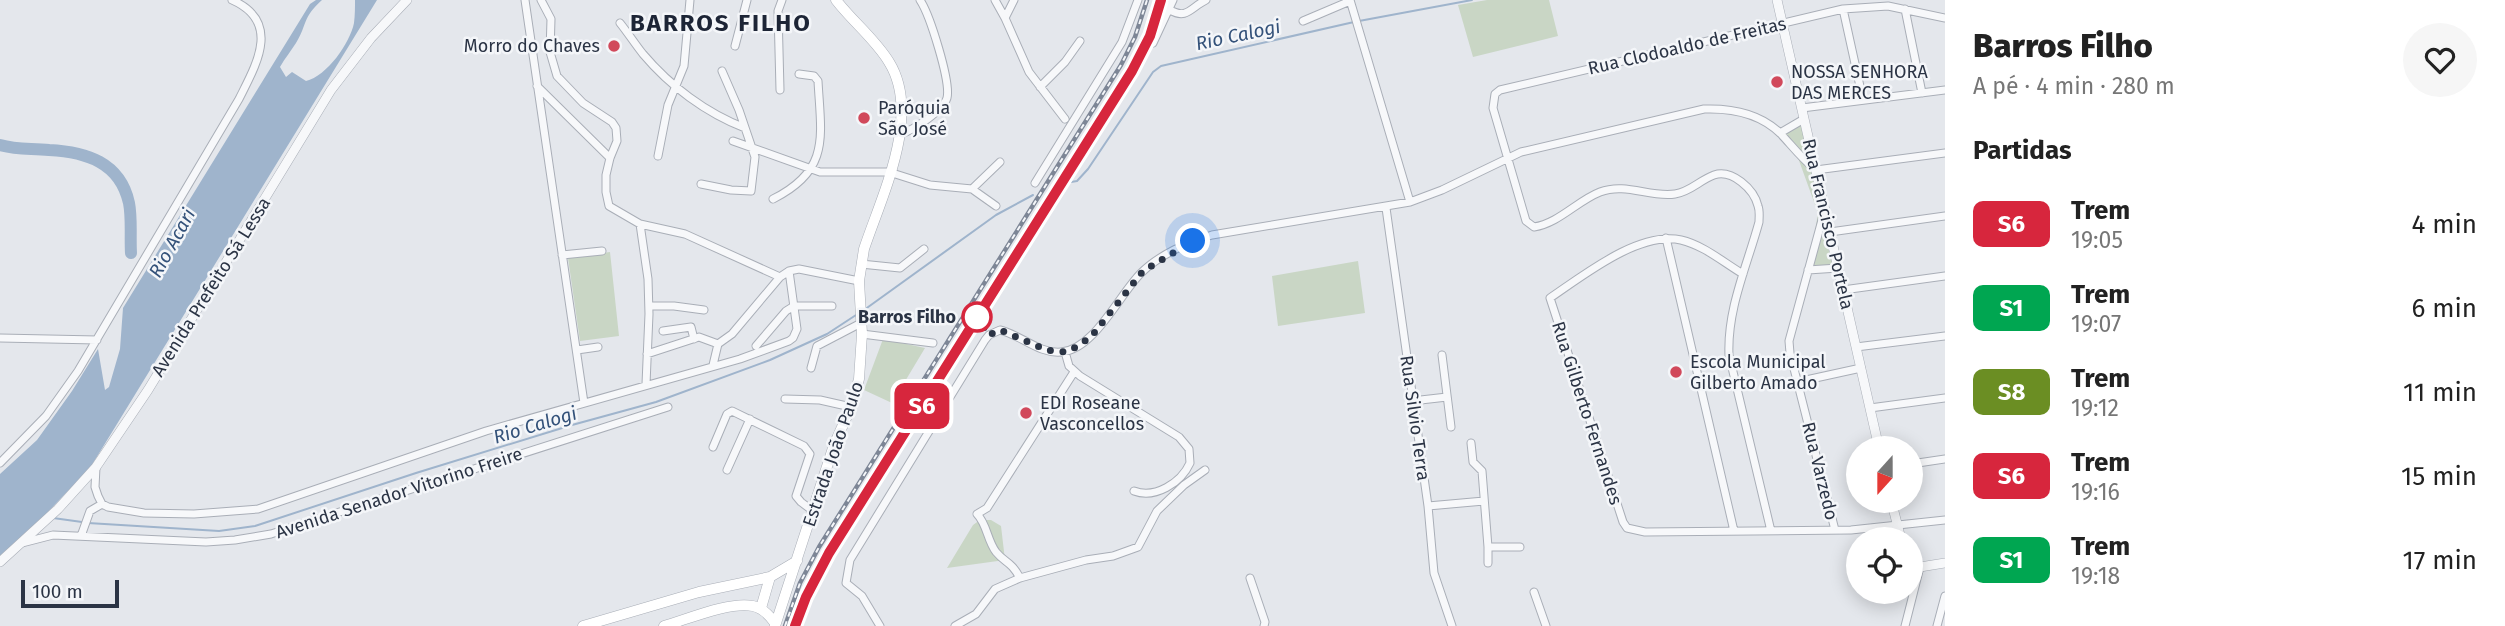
<!DOCTYPE html>
<html lang="pt">
<meta charset="utf-8">
<style>
:root{--surface:#fff;--page:#f6f6f6;--text:#222;--muted:#767676}
body{margin:0;font-family:"Fira Sans",sans-serif;background:var(--page);color:var(--text);height:100vh;display:flex;flex-direction:column;font-size:26px;white-space:nowrap}
*{box-sizing:border-box;margin:0}
p{font-size:23px;color:var(--muted)}
.icon{flex:none;width:38px;height:38px;fill:none;stroke:currentColor;stroke-width:2;stroke-linecap:round;stroke-linejoin:round}
.map{position:relative;flex:1;overflow:hidden}
.details{display:flex;flex-direction:column;background:var(--surface);width:560px}
.details>*{flex:none}
.badge{padding:0 14px;border-radius:10px;font-size:24px;line-height:46px}
.needle{width:46px;rotate:201deg}
.buttons{position:absolute;left:1846px;top:436px;display:grid;gap:14px}
.buttons a{display:grid;place-items:center;width:77px;height:77px;border-radius:50%;background:var(--surface);box-shadow:0 4px 18px #0003;font-size:35px}
.scale{position:absolute;left:21px;bottom:18px;width:98px;box-sizing:border-box;padding-left:7px;border:4px solid #2b3445;border-top:0;font-size:19px;line-height:24px;white-space:nowrap;color:#2b3445;-webkit-text-stroke:5px #f4f6f9;paint-order:stroke}
.you{position:absolute;width:35px;height:35px;margin:-18px;border:5px solid #fff;border-radius:50%;background:#1a73e8;box-shadow:0 0 0 10px #1a73e833}
.map>.badge{position:absolute;translate:-50% -50%;box-shadow:0 0 0 4px #fff}
h2{padding:0 28px;font-size:26px;line-height:63px}
.round{display:grid;place-items:center;flex:none;width:74px;height:74px;border-radius:37px;background:var(--page)}
.headline{display:flex;align-items:center;justify-content:space-between;height:119px;padding:0 28px}
h1{font-size:33px;font-weight:800;line-height:52px}
ul{padding:0;list-style:none}
li{display:flex;align-items:center;gap:21px;height:84px;padding:0 28px}
li div{flex:1}
li b{display:block;font-size:26px}
li em{font-style:normal}
li .badge{min-width:77px;font-weight:700;text-align:center}
main{display:flex;flex:1;min-height:0}
.map>svg:first-child{display:block}
.green{fill:#c9d6c5}
.water{fill:#9fb4cc}
.lines{fill:none;stroke-linecap:round;stroke-linejoin:round}
.stream{stroke:#9fb4cc;stroke-width:2}
.river{stroke:#9fb4cc;stroke-width:12}
.minor-casing{stroke:#a9aeb7;stroke-width:9}
.tertiary-casing{stroke:#a9aeb7;stroke-width:10}
.secondary-casing{stroke:#a9aeb7;stroke-width:11}
.minor{stroke:#f7f8fa;stroke-width:7}
.tertiary{stroke:#f7f8fa;stroke-width:9}
.secondary{stroke:#fff;stroke-width:10}
.rail-casing{stroke:#7d8696;stroke-width:4.5}
.rail{stroke:#f4f6f9;stroke-width:2;stroke-dasharray:5;stroke-linecap:butt}
.line-casing{stroke:#fff;stroke-width:16}
.line{stroke:#d7263d;stroke-width:10}
.walk{stroke:#2b3445;stroke-width:7;stroke-dasharray:0 12.6}
.poi-dot{fill:#d1495b;stroke:#f4f6f9;stroke-width:2.5}
.stop-dot{fill:#fff;stroke:#d7263d;stroke-width:3.5}
.labels{text-anchor:middle;dominant-baseline:central;stroke-width:5;stroke-linejoin:round;paint-order:stroke}
.poi-label{font-size:18px;fill:#2b3445;stroke:#f4f6f9;text-anchor:start}
.street-label{font-size:18px;fill:#2b3445;stroke:#f4f6f9}
.stop-label{font-size:18px;font-weight:bold;fill:#2b3445;stroke:#f4f6f9;text-anchor:end}
.water-label{font-size:19px;font-style:italic;fill:#34527a;stroke:#f4f6f9}
.district-label{font-size:24px;font-weight:bold;letter-spacing:2px;fill:#1d2536;stroke:#f4f6f9}
</style>
<main>
<div class="map">
<svg width="1945" height="626" viewBox="0 0 1945 626">
<rect width="100%" height="100%" fill="#e4e7ec"/>
<!-- green -->
<path class="green" d="M1487,0h62l9,36 -85,21 -15,-52z
M1802,123l36,143 -29,4 9,-57 -25,-69 -12,-11z
M610,252l9,84 -39,5 -12,-83z
M1358,261l7,52 -87,13 -6,-50z
M883,339l42,9 -33,55 -28,-13z
M980,520h11l10,6 4,34 -58,8 26,-43z"/>
<!-- water -->
<path class="water" d="M316,0h6c-20,18 -14,23 -26,43 -5,8 -11,15 -16,24l6,10 6,-5 14,9c21,-5 44,-38 48,-58 1,-8 1,-16 1,-23h22l-287,468 -46,48 -44,40v-82l37,-34 35,-49 26,-42 7,41 4,-3 11,-38 3,-41 187,-304z"/>
<g class="lines">
<!-- stream -->
<path class="stream" d="M1359,21l113,-21
M1065,183l12,-2 11,-12 65,-97 8,-6 193,-44
M864,310l132,-95 37,-20
M53,518l29,4
M88,523l131,8 36,-5 161,-53 156,-48 84,-23 114,-42 57,-26 29,-19"/>
<!-- river -->
<path class="river" d="M0,145c17,5 32,3 49,5 37,2 71,12 80,53 3,15 1,34 2,50"/>
<!-- minor casing -->
<g class="minor-casing">
<path id="minor" d="M525,0l59,403
M541,0l10,19 -1,33 7,24 26,27 29,19 4,6 1,13 -7,17 -4,17v17l3,14 31,18 45,10 95,43 9,-6 10,-2 60,12
M995,0l10,18
M1014,0l-9,18 24,54 36,47
M1350,0l60,202
M1843,9l20,91
M1905,9l17,84
M1170,10c17,10 21,-3 36,-10
M1303,21l47,-20
M620,23c8,10 15,21 23,31 27,32 63,59 102,74
M1153,43l20,-43
M735,46l12,-46
M537,86l73,72
M1040,87l25,-25 15,-21
M780,90l-2,-79 4,-11
M1802,108l143,-18
M1780,133l24,-14
M901,134c12,-4 42,-23 46,-36 4,-16 -17,-83 -27,-98
M733,141l87,31h69l41,13 42,4 24,17
M658,156l10,-51 16,-39 6,-66
M1035,183l87,-141 16,-42
M701,184l30,6 20,1 4,-34 -16,-47 -17,-39
M972,189l28,-27
M773,199c58,-29 48,-63 45,-118l-4,-5 -15,-2
M1386,208l42,298 6,67 18,53
M1825,209l-36,132 1,12 45,177
M640,224l8,55 1,35 -3,70
M1830,232l115,-16
M1666,238l68,293
M562,255l40,-4
M861,264l39,4 24,-19
M1808,270l30,-2
M1743,274c-20,-12 -40,-29 -62,-34 -42,-9 -97,35 -131,58l73,224 4,6 18,4 206,-2 94,-10
M1843,290l102,-14
M649,306h25l30,4
M663,331l28,-4 3,12
M862,334l71,9
M0,338l97,2
M756,346l30,-35 8,-5h38
M1856,347l89,-11
M577,350l21,-3
M1065,352l4,14 11,10 99,61 10,12 1,14c-9,20 -35,36 -56,28
M647,354l52,-17 19,7
M1442,355l9,72
M713,365l5,-21 14,-10 48,-57
M811,368l6,-22 44,-23
M1797,382l64,-14
M785,399l35,1 31,7
M1412,401l35,-4
M1870,408l75,-10
M1471,443l2,19 9,9 6,76h32
M713,447l14,-33 5,-3 72,35 6,8 -14,42 5,6 12,9
M0,463l46,-47 32,-45 161,-272c17,-34 43,-77 -7,-99
M1911,464l34,-5
M96,467l-1,20 3,9 4,8 6,3 36,6 50,1 64,-5 228,-78 254,-72 49,-18 4,-3 4,-9 -8,-58
M727,470l23,-51
M1428,506l56,-5
M1771,531l-42,-176c-2,-46 18,-89 30,-133 0,-5 1,-11 -1,-16 -4,-17 -26,-37 -44,-31 -14,5 -24,17 -39,19 -25,4 -49,-12 -75,-2 -23,9 -41,31 -66,35l-8,-6 -2,-7 -31,-106 2,-14 5,-4 343,-81 45,-3 57,12
M81,536l9,-25 12,-7
M22,543l31,-8 153,7 29,-2 36,-6 397,-127
M1488,547v16
M1020,578c-9,-17 -15,-15 -24,-26 -9,-12 -9,-28 -19,-38l10,-6 87,-136
M1250,578l15,44 -1,4
M1534,592l12,34
M880,626l-18,-30 -16,-13 4,-23 135,-220 4,-5 11,-5c21,5 39,24 61,22 33,-2 58,-57 80,-79 18,-18 47,-31 71,-38l198,-33 32,-12 79,-38 183,-43c28,-1 57,5 77,25 12,13 21,25 35,36l129,-17
M955,626l21,-12 19,-25 25,-11 66,-18 27,-4 25,-9 19,-36 27,-26 21,-15
M1905,626l15,-59
M1937,626l8,-30"/>
</g>
<!-- tertiary casing -->
<g class="tertiary-casing">
<path id="tertiary" d="M1777,0l102,448
M1891,500l10,39
M0,562l58,-53 38,-42 52,-77 183,-300 40,-52 36,-38
M1911,563l9,4 25,-4"/>
</g>
<!-- secondary casing -->
<g class="secondary-casing">
<path id="secondary" d="M761,608l9,-31
M583,626l116,-34 71,-15 27,-16
M664,626c24,-7 66,-25 89,-20 10,2 17,10 22,17
M775,626l59,-181 17,-38 8,-28 3,-45 -3,-53 5,-32c18,-54 58,-134 25,-187 -14,-23 -37,-41 -53,-62"/>
</g>
<!-- minor -->
<use href="#minor" class="minor"/>
<!-- tertiary -->
<use href="#tertiary" class="tertiary"/>
<!-- secondary -->
<use href="#secondary" class="secondary"/>
<!-- rail casing -->
<g class="rail-casing">
<path id="rail" d="M785,626l15,-43 19,-36 302,-482 14,-28 12,-37
M795,626l15,-38 19,-35 305,-486 17,-35 10,-32"/>
</g>
<!-- rail -->
<use href="#rail" class="rail"/>
</g>
<g class="lines">
<!-- line casing -->
<g class="line-casing">
<path id="line" d="M795,626l11,-29 23,-44 303,-482 18,-35 11,-36"/>
</g>
<!-- line -->
<use href="#line" class="line"/>
<!-- walk -->
<path class="walk" d="M977,317l12,18 11,-5 47,20 18,2 9,-4 17,-11 52,-66 50,-30"/>
</g>
<!-- markers -->
<g class="poi-dot">
<circle cx="614" cy="46" r="7"/>
<circle cx="1777" cy="82" r="7"/>
<circle cx="864" cy="118" r="7"/>
<circle cx="1676" cy="372" r="7"/>
<circle cx="1026" cy="413" r="7"/>
</g>
<circle class="stop-dot" cx="977" cy="317" r="14"/>
<g class="labels">
<!-- poi labels -->
<g class="poi-label">
<text x="600" y="46" text-anchor="end">Morro do Chaves</text>
<text x="1791" y="72">NOSSA SENHORA<tspan x="1791" dy="21">DAS MERCES</tspan></text>
<text x="878" y="108">Paróquia<tspan x="878" dy="21">São José</tspan></text>
<text x="1690" y="362">Escola Municipal<tspan x="1690" dy="21">Gilberto Amado</tspan></text>
<text x="1040" y="403">EDI Roseane<tspan x="1040" dy="21">Vasconcellos</tspan></text>
</g>
<!-- street labels -->
<g class="street-label">
<text transform="translate(1687 46) rotate(-13)">Rua Clodoaldo de Freitas</text>
<text transform="translate(1828 224) rotate(77)">Rua Francisco Portela</text>
<text transform="translate(211 287) rotate(-58)">Avenida Prefeito Sá Lessa</text>
<text transform="translate(1587 413) rotate(72)">Rua Gilberto Fernandes</text>
<text transform="translate(1415 418) rotate(82)">Rua Silvio Terra</text>
<text transform="translate(833 454) rotate(-71)">Estrada João Paulo</text>
<text transform="translate(1820 471) rotate(76)">Rua Varzedo</text>
<text transform="translate(399 493) rotate(-18)">Avenida Senador Vitorino Freire</text>
</g>
<!-- stop labels -->
<g class="stop-label">
<text x="956" y="317">Barros Filho</text>
</g>
<!-- water labels -->
<g class="water-label">
<text transform="translate(1238 35) rotate(-12)">Rio Calogi</text>
<text transform="translate(172 243) rotate(-61)">Rio Acari</text>
<text transform="translate(535 425) rotate(-17)">Rio Calogi</text>
</g>
<!-- district labels -->
<g class="district-label">
<text x="721" y="23">BARROS FILHO</text>
</g>
</g>
</svg>
<div class="buttons">
<a><svg class="needle" viewBox="-14 -14 28 28"><path d="M0-13l5 13h-10z" fill="#e53935"/><path d="M0 13l5-13h-10z" fill="#767676"/></svg></a>
<a><svg class="icon" aria-label="locate" viewBox="0 0 24 24"><circle cx="12" cy="12" r="6"/><path d="M12 2v4M12 18v4M2 12h4M18 12h4"/></svg></a>
</div>
<div class="scale">100 m</div>
<div class="you" style="left:1193px;top:241px"></div>
<b class="badge" style="left:922px;top:406px;background:#d7263d;color:#fff">S6</b>
</div>
<section class="details">
<div class="headline"><div><h1>Barros Filho</h1><p>A pé · 4 min · 280 m</p></div><a class="round"><svg class="icon" aria-label="heart" viewBox="0 0 24 24"><path d="M12 20l-8-8c-3-5 5-10 8-4 3-6 11-1 8 4z"/></svg></a></div>
<h2>Partidas</h2>
<ul>
<li><span class="badge" style="background:#d7263d;color:#fff">S6</span><div><b>Trem</b><p>19:05</p></div><em>4 min</em></li>
<li><span class="badge" style="background:#00a651;color:#fff">S1</span><div><b>Trem</b><p>19:07</p></div><em>6 min</em></li>
<li><span class="badge" style="background:#6b8e23;color:#fff">S8</span><div><b>Trem</b><p>19:12</p></div><em>11 min</em></li>
<li><span class="badge" style="background:#d7263d;color:#fff">S6</span><div><b>Trem</b><p>19:16</p></div><em>15 min</em></li>
<li><span class="badge" style="background:#00a651;color:#fff">S1</span><div><b>Trem</b><p>19:18</p></div><em>17 min</em></li>
</ul>
</section>
</main>
